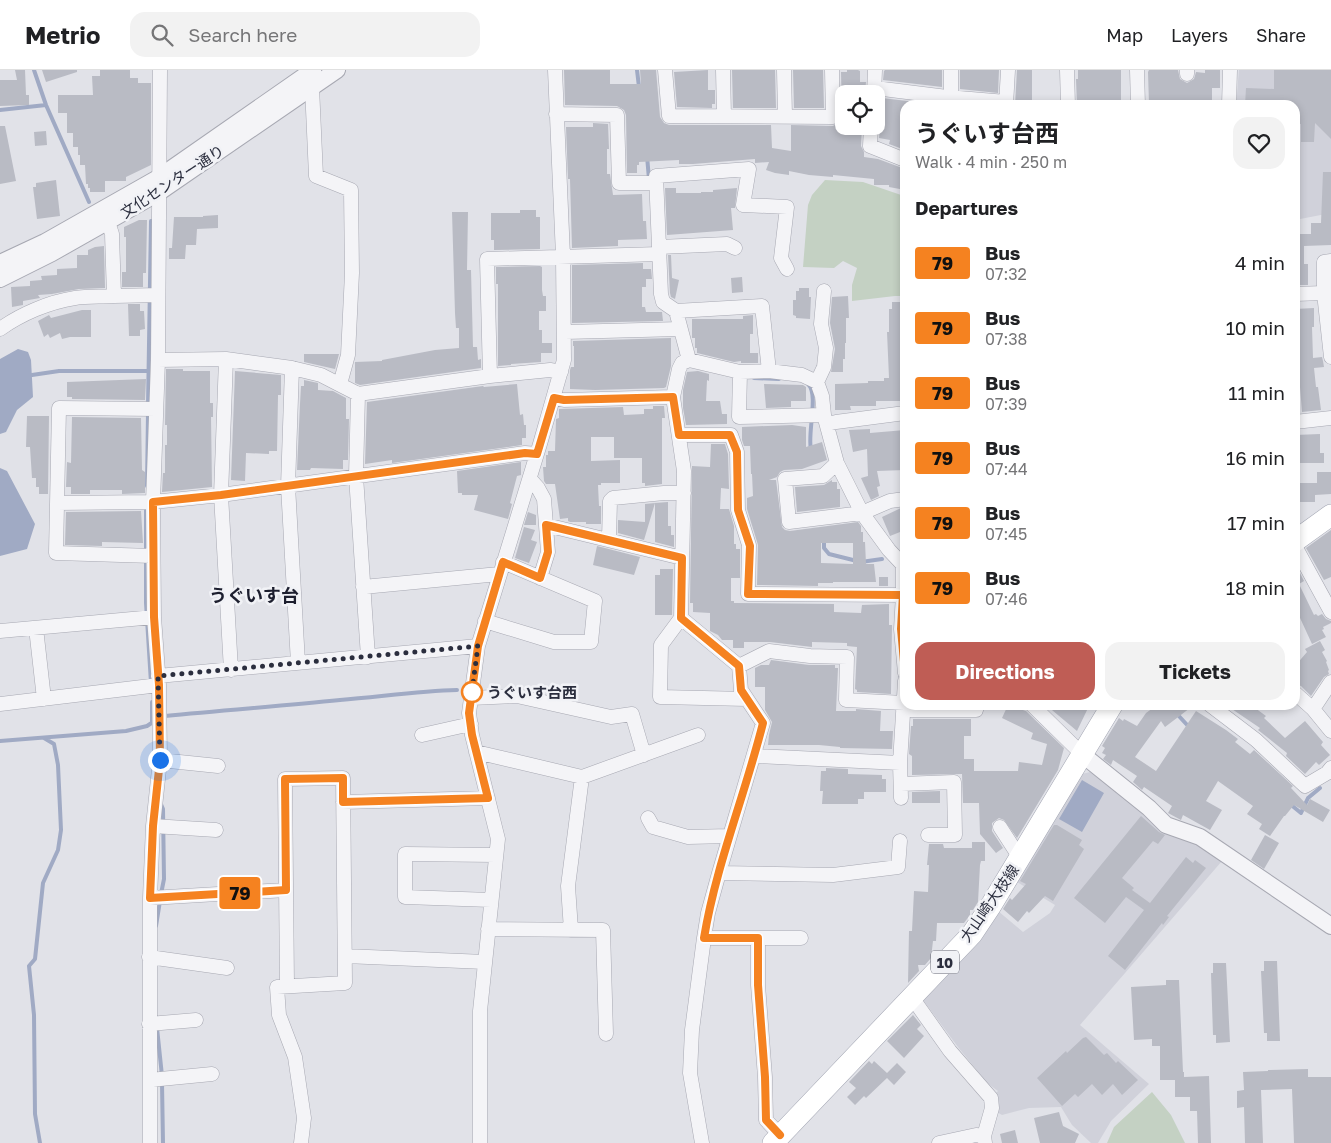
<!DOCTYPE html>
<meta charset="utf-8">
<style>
:root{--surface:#fff;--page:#f2f2f2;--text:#202124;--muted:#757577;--line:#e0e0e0;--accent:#bf5d55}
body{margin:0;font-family:"Golos Text","Noto Sans JP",sans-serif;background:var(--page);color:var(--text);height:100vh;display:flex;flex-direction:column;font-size:19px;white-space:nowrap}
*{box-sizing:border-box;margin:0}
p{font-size:16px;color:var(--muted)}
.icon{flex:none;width:28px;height:28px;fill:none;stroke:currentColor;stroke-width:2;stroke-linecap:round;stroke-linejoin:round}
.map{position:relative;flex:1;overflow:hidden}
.panel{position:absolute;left:900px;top:30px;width:400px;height:610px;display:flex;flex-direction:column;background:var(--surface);border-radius:15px;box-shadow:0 2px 8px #0003}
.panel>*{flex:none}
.badge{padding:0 10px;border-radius:4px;font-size:18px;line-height:32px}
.fabs{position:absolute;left:835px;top:15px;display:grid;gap:10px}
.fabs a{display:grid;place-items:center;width:50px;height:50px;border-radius:10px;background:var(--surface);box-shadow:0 2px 8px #0003;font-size:25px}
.you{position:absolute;width:25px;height:25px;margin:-12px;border:4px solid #fff;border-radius:50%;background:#1a73e8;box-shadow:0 0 0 8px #1a73e833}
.map>.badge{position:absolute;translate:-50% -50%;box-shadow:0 0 0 2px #fff}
h2{padding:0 15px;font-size:19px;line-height:45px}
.round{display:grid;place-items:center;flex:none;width:52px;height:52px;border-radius:15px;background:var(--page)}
.overview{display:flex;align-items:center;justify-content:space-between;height:85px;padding:0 15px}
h1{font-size:24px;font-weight:700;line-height:38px}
.cta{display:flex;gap:10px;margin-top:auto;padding:10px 15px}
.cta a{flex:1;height:58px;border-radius:15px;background:var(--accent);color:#fff;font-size:20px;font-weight:700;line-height:58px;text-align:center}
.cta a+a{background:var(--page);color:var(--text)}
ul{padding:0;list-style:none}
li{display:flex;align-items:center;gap:15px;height:65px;padding:0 15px}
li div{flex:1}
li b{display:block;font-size:19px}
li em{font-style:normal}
li .badge{min-width:55px;font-weight:700;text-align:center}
header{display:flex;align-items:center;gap:30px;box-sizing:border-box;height:70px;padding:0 25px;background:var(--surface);border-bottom:1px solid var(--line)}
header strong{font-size:24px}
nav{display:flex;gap:28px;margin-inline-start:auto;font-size:18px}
.search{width:350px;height:45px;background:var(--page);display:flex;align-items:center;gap:12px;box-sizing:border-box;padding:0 18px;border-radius:15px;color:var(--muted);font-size:19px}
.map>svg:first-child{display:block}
.built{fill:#d0d1da}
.green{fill:#c4d1c3}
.water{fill:#a0aac4}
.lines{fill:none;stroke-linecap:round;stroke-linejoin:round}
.stream{stroke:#a0aac4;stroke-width:4}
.building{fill:#b9bbc4;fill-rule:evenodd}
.minor-casing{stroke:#a7a8b2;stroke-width:15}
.tertiary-casing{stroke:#a7a8b2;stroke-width:18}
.primary-casing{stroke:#a2a5b2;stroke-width:22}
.minor{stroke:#f4f4f7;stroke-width:14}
.tertiary{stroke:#f4f4f7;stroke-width:16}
.primary{stroke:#fff;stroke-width:21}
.line-casing{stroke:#fff;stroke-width:11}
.line{stroke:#f58220;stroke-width:8}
.walk{stroke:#2b2e3e;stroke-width:5;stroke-dasharray:0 9}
.stop-dot{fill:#fff;stroke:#f58220;stroke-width:2.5}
.labels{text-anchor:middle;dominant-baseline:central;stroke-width:5;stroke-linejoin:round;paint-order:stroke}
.shield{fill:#f1f2f6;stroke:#666975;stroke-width:1}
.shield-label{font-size:14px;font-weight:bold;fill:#2b2e3e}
.street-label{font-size:15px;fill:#2b2e3e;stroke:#f1f2f6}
.stop-label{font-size:15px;font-weight:bold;fill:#2b2e3e;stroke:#f1f2f6;text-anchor:start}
.quarter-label{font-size:18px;font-weight:bold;fill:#1d1f2f;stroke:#f1f2f6}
</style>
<header>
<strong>Metrio</strong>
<div class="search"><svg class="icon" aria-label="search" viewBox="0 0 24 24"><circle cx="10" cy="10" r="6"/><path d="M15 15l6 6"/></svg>Search here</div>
<nav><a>Map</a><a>Layers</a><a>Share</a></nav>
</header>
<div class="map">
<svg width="1331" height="1073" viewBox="0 0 1331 1073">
<rect width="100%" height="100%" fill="#e1e2e8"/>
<!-- built -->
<path class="built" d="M1239,0h92v143l-36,7v-115h-59z
M1090,702l132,89 -142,164 69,59 -38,37 -13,22h-7l-19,-18 -11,-18 -32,1 -27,7 -5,-3 -1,-19 2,-2 -11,-8 -29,-36 -35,-47 75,-89 25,21 27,-19 5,-8 -38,-23 61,-107z"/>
<!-- green -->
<path class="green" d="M825,110l38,2 41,14 1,100h-10l-43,5v-16l5,-17 -14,-7 -9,7 -31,-1 5,-62 4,-10z
M1152,1022l19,23 14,28h-78l7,-16z"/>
<!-- water -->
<path class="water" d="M18,279l10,3 3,8 2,37 -16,13 -11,22 -6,2v-75z
M0,398l7,3 28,53 -8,25 -27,7z
M1082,710l22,13 -22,39 -23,-13z"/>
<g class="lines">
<!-- stream -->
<path class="stream" d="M34,0l12,35 43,97
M637,0l2,17
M0,40l46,-5
M647,86l2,23
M32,305l27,-4h90
M754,308l25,1
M808,314c11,10 -1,50 3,66
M148,336l3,-185
M147,416l1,-73
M146,440v93l5,80
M824,470v8l5,6 32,8 21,-3
M152,632v21
M1177,644l12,13
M162,648l3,-2c59,-6 117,-10 175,-16 39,-3 78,-9 117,-10
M0,671l126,-10 21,-5 6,-4
M160,732l3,7 1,70 -3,15
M1290,734l11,9 7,-15 12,-10
M156,856l4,-25
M157,958l5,48
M162,1013l1,60
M40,1073l-5,-29 -1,-99 -5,-49 6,-7 8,-76 15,-33 3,-20 -3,-65 -4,-21 -10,-6"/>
</g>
<!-- building -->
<path class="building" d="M15,0h10l1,25h3v10l-29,1v-26h17z
M42,0h35v2l-31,10z
M100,0h30v8h8v5h13v82l-25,12v4h-21v11h-15v-4h-2v-4h-2l-1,-19h-5v-10h-2v-8h-5v-14h-6v-20h-9v-18h35l-1,-19h8z
M564,0h46v14h31l-1,-14h16l4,47 4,6 5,2h102l1,23 19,3v-26l42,1 7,-4 2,-5 -1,-45h6v-2h11l2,1v11h6l-1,12h-21v32h18l-1,20 3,6v5l14,2 27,10v21l-16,-3v-2h-15v-6l-41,-4v2l-24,-2 -20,-4v4l-14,-2 -9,-3 3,-8 -14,1v-4l-62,5h-14v-4l-40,2v3h-2v8h-10l-1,-58 -2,-5 -7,-4 -52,-1z
M708,0v20h7v14h-3v4l-35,-1 -3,-35z
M732,0h43l1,38h-43z
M793,0h30l1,38h-30z
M885,0h57v17l-59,-7 1,-9z
M960,0h39l-1,23 -38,-4z
M1017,0h15v35h-17z
M1078,0h43v35h-44l-1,-26h2z
M1149,0h29l2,9 7,4 7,-4 2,-7 9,1v-3h15v18h-8v16h-63l-1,-32z
M1274,0h57v69l-16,-16 -1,19h-13v-18h-6v-19h-50l1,-17 28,1z
M882,28l50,6 -27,1v45l-16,-6 1,-4 -11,-2 1,-12 -4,-7v-11l1,-6z
M593,53l15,1 1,25h-2v25h3l3,21 29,-1 1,27h3l1,18 -29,1v6l-46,2 -2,-69h-2l-2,-52h27z
M0,56h5l11,55 -16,3z
M46,61l1,14 -12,1 -1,-14z
M1323,102h8v73l-27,1v18h4v21h-13v-51h16v-11h10z
M56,110l4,36 -23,3 -4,-32h3v-4z
M665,118h11v5h25v-1h12v-2l24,-2 -2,20h-4l2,22 -66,5z
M520,140h16v7h4v32l-46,1v-10h-3v-27h29z
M452,142h16l-1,58h4l2,77h4l1,13 3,-1v9l-121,17 -5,-2v-21l27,-1v-1l53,-10 24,-2v-20h-3l-1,-15z
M218,145v13l-21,1 -1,16h-10l-1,14h-16v-11h3l2,-31h29v-1z
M139,150h8l-1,53h-3v14h-21v-15h4v-35h-2v-10z
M104,176l1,42 -26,1 -27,5 -14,1 2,3 -17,3v4l-11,2 -1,-20 19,-1v-5l12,-1 -1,-4 16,-1v-6l20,-1v-13h11v-5l7,-3z
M668,185h3l1,23 7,2 -4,19 -4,-2 -1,-4z
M643,193v6h8l1,10h-6v8h-4v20h3l1,5h16l1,9 -91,2v-58z
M540,196l2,1v23l1,6h3v15h-7v19h3v13h10v10h-11v9l-30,2v1l-13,1v-82h-2v-17z
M742,207l1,15 -11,1 -1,-15z
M799,218h10v9h2l-1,22 -14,-1v-2l-3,-1v-15h3v-9h3z
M848,226l1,22h-3v25h-1v16h-2v13h-12l4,-23 -5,-26 2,-26z
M892,232h13v99h-29v5h-26l1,4h-16v-26l33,-1v-2h16v-3h5l-2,-46h2v-23h3z
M128,234h12v7h4l1,18 -5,1v6h-11z
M1314,238v19h-2l1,31 9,-1 1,4 1,6 -10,1 2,19h2l3,23 -19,2 -2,-25h-5v-11h4l-3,-26 -1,-41z
M82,240h9v27h-21l-8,2 -2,-6 -10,5 -2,-4 -4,3 -6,-16 11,-6 2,3z
M753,245v19h-3v19h8v10h-17v-2l-7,1 -37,-9v-5h-2v-10h-3v-19h51v-3z
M671,268v28l-5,21 -2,1 -69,2 -25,-1v-19l1,-3h3v-21h-1v-5z
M304,284h35l-4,15 -31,-7z
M166,299h17v2h27v32h3v14h-2l1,70 -50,5 1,-19h2v-28h2v-20h-2z
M235,301l46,4v20h-3v1l-1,55h-8v3l-23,-1 -1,28 -14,-1z
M698,301l11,3v7l-2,-1 -1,21h14l2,13h5v10l-41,1 -3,-17v-18l4,-18z
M146,309l-1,21 -73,-1v-2h-5v-15z
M304,310l14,3v7l15,1 13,7v21h3l-1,41h-5v9l-32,-1 -1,2h-13l3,-66 1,-18h3z
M517,314l3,31 3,-1 1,11h2v13h-4v7l-130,18v-3l-27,4 2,-62 116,-16 1,1z
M764,314l39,1 3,2v14h-15v6l-25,1z
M653,336h11l1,12h-3v66l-17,2v-3h-3v-25h-28v-21h-23v24l29,-1v23h-19v2h-3l1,21h2v18h-15v-2h-16l-2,-1v-3l-8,1 -5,-35h-9l-2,-3 -1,-14h3v-12h2v-4h7l1,-32 3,-1v-9l64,-2 1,8 20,-1v-5h9z
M27,346h22l-1,78h-9v-7h-3v-9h-4l-2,-31h-4z
M72,347l69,1 1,52 3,2v21l-23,1v-4h-32v4h-19v-7h-5l1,-25 4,1z
M792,355l14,2v20l16,-5 5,18 -25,9 -18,1 -4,2 -3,5 -8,3h7l6,47 3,3 5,1 68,-9 3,4v6h2v10h2l1,22h8l2,18h-43v1h-15v3l-61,-1 1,-40 -11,-36v-11l6,-2 -1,-22h-1l-1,-28h-6l-2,-6v-13zM821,473h32v21l-32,-1z
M870,359v4l35,-3v40l-28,1 3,15 -3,1 2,9 -8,4 -10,-22 7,-2 -1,-27 -14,3 -4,-22z
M1320,364v19h4v10h-29v-28z
M711,374h14l3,10 1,35 -8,-1 -1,21h9l5,17v18h2v5h4v29h-9v23h3v2l100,1v8l27,1 1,-8 27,-1v21h3l-1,69 -34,-2v-2l-2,-1 2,-42 -10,-1v-3l-35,-1v5l-42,-5h-26v6h-11v-8h-11l-4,-5 -8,-4v-18l-17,-1v-9h-3l2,-137 18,1z
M521,392v13l-4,1 -7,27 2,1 -4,15 -34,-9 4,-15h-16v-2h-4l-1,-22z
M1317,402h14v22l-16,1v7h-20v-19h22z
M832,410v2h5v7h3v18l-43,5 -2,-25 29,-2z
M668,432v24h3v9h3v12l-19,-5v-39z
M655,433l-11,37 -26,-7v-13l27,2v-18z
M901,438h4v22l-15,6 -8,-19z
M141,441l2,32 -41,-1v4l-37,-1 1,-33z
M528,442l8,3v10h-12z
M524,457l11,3 -4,10 6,2 -8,21 -14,-5z
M1331,460v47l-7,3 -18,-32z
M597,476l43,11 -6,18 -41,-10z
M660,499h13l-1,46h-17v-40h5z
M1299,501l5,10 -5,3 15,31 2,-1 2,2 4,-2 4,5 5,2v2l-8,4 1,2 -2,1 4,7 -14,7 -17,-37v-34z
M879,507h9v9h-9z
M1320,571l5,9 -3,2 5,9 -1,1 3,8 -1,1 1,3 -5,3 -13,19 -10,-10 -6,-2v-18l12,-14 -2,-3z
M771,590l38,5h26v3h3l-2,43h20v-2l25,2 -1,20h13l-1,18 -52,-1v-1l-21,-2h-51l1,-10 3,-13 -7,-12v-23h-10v-19l6,-3h8z
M1008,635l18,6 38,37 -6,22 -41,68 -13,-18 -5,-2 -7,5v8l11,17 -7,5 -16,-19 -1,-31h-16l-1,-29 -50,1v-19l-3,-2 2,-28h2v-7h58v17h-7v23h10v12h44l1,-9 23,3 5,-21 -16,-5 2,-6 -31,-15z
M1046,635h36l6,3 -11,23z
M1157,635h37l-29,22 -4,-6 -26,36 21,14 40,-60 30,19 12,9 -3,3 15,12 4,-4 39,36 -2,2 16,17 3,-6 20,11 -7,12 -29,-17 -9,11h-1l-14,20 -11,-7 3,-5 -15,-10 6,-8 -35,-25 -12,20 16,9 -12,20 -27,-15 -2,5 -13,-7 4,-7 -28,-19 -2,3 -9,-8 4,-6 -24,-16 -2,5 -8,-6 3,-4 -4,-2 3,-5 -3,-2 17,-28 4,3 1,-2 13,7 9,-13z
M1226,635h25l15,11 -2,2 21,20 20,-17 18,21 -2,3 9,10 -11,10 -3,-3 -11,12 -19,-18 1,-3 -29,-23 2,-2z
M826,698l22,1v5l34,1v4h4v13h-22v7h-6v5h-36l1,-13h-3l1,-20h5z
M940,721v12h-28v-11z
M1141,746l18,16 6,3 -7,9 -5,-3 -31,37 12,10 -2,2 18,13 36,-46 7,6 2,-3 11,8 -39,48 2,1 -6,8 -1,-2 -37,47 -17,-14 36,-46 -18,-13 -21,26 -31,-25z
M1054,755h3l25,15 -3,5 5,4 -31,52 -8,-5 -16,17 -2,-2 -9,11 -15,-13 7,-11 2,2 14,-16 -6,-3z
M1265,765l14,8 -15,26 -13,-9z
M972,772h13v19h-4l-1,4 -2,37 -5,8h-3v5l-6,8h-27l-1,18h-3l-2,17 -6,7h-7l1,6 -11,12 1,-52h3l2,-40 14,1 1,-27h-2l2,-21h14l1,4h28z
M1264,891h13l3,80h-13v-8h-3l-3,-62h3z
M1213,893h13l4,79 -14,1v-8h-3l-2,-62h2z
M1166,910h13l4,92h1v5l25,-1 2,67h-13l-1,-32h-7v-14h-15v-17h-15v-34h-8v-7l-18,1 -3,-53 35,-2z
M913,945l8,10 -4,4 7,7 -20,22 -17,-17z
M1086,967l18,18 3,-2 9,10 2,-2 20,19 -16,15 -9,-11 -11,11 -10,-11 -14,13 -3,-3 -13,12 -25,-28 29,-27 1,2 16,-15z
M869,991l3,3 2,-3 13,12 10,-10 9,9 -12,13 -7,-7 -21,20 -2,-2 -9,9 -8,-8 9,-9 -7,-6z
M1308,999v8h23v66h-37l-2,-54 -31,1 2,53h-18l-1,-36 -7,1v-17l7,-1 -1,-18 25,-1v-1z
M1059,1042l4,14 16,8 -4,9h-35l-6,-25z
M1015,1060l3,13h-16l-2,-9z"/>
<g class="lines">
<!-- minor casing -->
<g class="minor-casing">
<path id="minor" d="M665,0l4,46 164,1 -1,-47
M723,0l1,46
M784,0l1,46
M951,0v27
M1067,0l1,35
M1137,0l1,35
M1187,4v-4
M312,17l4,89 35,14 1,83 -4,82 -8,29
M875,18l72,9 59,5
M874,24l1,-24
M1006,35l2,-35
M1229,35l1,-35
M556,44l61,1 2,68h37
M871,56l-1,20 35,14
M108,152l4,12 2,62 44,-1
M659,177l68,-3 8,4
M1324,223l7,64
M1295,224l29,-1v-31l7,-1
M676,241l-13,-9 -2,-8 -5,-118 93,-7 -6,36 44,2 -6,51 6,11
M0,259c21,-15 49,-27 75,-31 13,-2 26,-1 39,-2
M565,262l115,-3
M226,289l-5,136 10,175
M158,290l68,-1 66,9 29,7 37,19 132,-18 60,-6 11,2
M689,290l51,12 29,-1
M292,298l-4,118 10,177
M740,302l-1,45 85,-2
M490,306l-3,-117 172,-5
M817,312l7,-15 2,-19 -5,-24 3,-33
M358,324l-2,82 12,181
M554,328l10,2 109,-3
M1295,352l36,-4
M827,354l9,-2 69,-9
M679,365h52l6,17 1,58 11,35 -1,49 155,1
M837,393l-14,13 -38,3 4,43 73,-9 28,-12 15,-2
M530,409l8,9 6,11 4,53 -8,26
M57,433l96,-1 68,-7 304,-42 12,1
M546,455l136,33
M609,469l1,-38 3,-3 51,-5h20
M1295,476l36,66
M153,486l-97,-3 3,-145 97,1
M903,494v31l-2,34 4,44
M363,517l136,-13
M681,548l-20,27 -1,52 87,2
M485,551l69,21h37l4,-41 -92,-39
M36,558l8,71
M0,561l154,-14
M739,596l30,-15 41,5 37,1 -1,43 58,3
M158,606l320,-30
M1295,623l18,16 18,22
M471,628l46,-2 94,21 21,-3 12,41
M0,634l159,-19
M1032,635l51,50
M1210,635l46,35 49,46 22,-13 4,-5
M1313,639l18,-27
M903,640h73l1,-5
M422,665l49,-11
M476,682l106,25 116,-42
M755,686l145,7
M160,690l58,6
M901,714l53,-2 1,53h-27
M901,728l-1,-35 5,-82
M343,732l145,-4
M648,748l5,9 35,10 41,-1
M153,756l63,4
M1000,757l20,31
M719,803l114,2 65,-8 2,-26
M150,828l136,-8
M491,830l-86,-3v-43l91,1
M488,859l115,1 3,104
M571,860l-3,-44 14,-109
M704,868h97
M758,868v47l7,92 1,43 14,15
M345,886l140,6
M149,887l78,11
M287,916l-2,-207 58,-1 2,205 -68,4 2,28 16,42 9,61 -3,25
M911,926l39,55 41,47 1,10 -8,28 1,7
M149,954l47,-4
M150,1010l62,-6
M150,1073v-245l3,-72 7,-66 -1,-75 -5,-68 -1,-115 5,-142 2,-290
M480,1073v-132l18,-172 -26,-104 -3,-22 9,-67 62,-202 24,-84 -1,-104 -8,-186
M702,1073l-12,-70 2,-43 12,-92 4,-25 11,-40 44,-150 -22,-33 -2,-24 -58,-48 3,-147 -11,-74 6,-28 3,-6 7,-3 -13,-49 86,-5 7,65 33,4 15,7 5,14 2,19 13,48 25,50 27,37 16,17
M939,1073l37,-8 8,1"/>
</g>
<!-- tertiary casing -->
<g class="tertiary-casing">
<path id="tertiary" d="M0,193l45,-21 113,-64 155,-108
M0,209l52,-26 106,-60 179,-123
M1083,685l66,53 17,17 34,12 131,89"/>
</g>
<!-- primary casing -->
<g class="primary-casing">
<path id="primary" d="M1295,471l36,-26
M773,1073l199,-209 18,-27 122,-202"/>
</g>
<!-- minor -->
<use href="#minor" class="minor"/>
<!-- tertiary -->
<use href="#tertiary" class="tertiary"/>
<!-- primary -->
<use href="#primary" class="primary"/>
</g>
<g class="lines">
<!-- line casing -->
<g class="line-casing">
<path id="line" d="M780,1065l-14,-15 -1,-43 -7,-92v-47h-54c12,-73 41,-143 59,-215l-22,-33 -2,-24 -58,-48 1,-60 -136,-33 2,27 -8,26 -37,-16 -25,84 -9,67 3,22 16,63 -145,4v-24l-58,1 1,111 -136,8 3,-72 7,-66 -1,-75 -5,-68 -1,-115 68,-7 304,-42 12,1 17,-56 10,2 109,-3 6,38h51l7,17 1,58 12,36 -2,48 155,1 -2,34 4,44"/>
</g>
<!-- line -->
<use href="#line" class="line"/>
<!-- walk -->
<path class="walk" d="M160,690l-2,-84 320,-30 -7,52 1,-6"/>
</g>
<!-- markers -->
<circle class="stop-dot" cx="472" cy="622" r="10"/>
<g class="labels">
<!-- shield labels -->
<rect class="shield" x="931" y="880.5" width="28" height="23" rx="4"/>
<g class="shield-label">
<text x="945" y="892">10</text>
</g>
<!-- street labels -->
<g class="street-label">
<text transform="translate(172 111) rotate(-33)">文化センター通り</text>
<text transform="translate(989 833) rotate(-55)">大山崎大枝線</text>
</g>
<!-- stop labels -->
<g class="stop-label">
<text x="487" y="622">うぐいす台西</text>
</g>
<!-- quarter labels -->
<g class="quarter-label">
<text x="254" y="525">うぐいす台</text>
</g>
</g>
</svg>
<div class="fabs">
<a><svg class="icon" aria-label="locate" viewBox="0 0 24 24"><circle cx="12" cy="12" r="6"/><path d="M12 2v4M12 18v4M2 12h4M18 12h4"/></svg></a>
</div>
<div class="you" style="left:160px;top:690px"></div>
<b class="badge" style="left:240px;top:823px;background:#f58220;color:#111">79</b>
<section class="panel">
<div class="overview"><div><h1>うぐいす台西</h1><p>Walk · 4 min · 250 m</p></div><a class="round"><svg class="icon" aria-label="heart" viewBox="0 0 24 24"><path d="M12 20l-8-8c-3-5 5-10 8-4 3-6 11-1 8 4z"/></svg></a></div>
<h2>Departures</h2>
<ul>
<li><span class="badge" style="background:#f58220;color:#111">79</span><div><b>Bus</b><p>07:32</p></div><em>4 min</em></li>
<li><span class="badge" style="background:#f58220;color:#111">79</span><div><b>Bus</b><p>07:38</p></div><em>10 min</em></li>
<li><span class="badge" style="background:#f58220;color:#111">79</span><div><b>Bus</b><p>07:39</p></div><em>11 min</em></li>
<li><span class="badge" style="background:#f58220;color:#111">79</span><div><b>Bus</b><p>07:44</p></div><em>16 min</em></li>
<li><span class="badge" style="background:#f58220;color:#111">79</span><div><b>Bus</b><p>07:45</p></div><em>17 min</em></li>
<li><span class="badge" style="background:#f58220;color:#111">79</span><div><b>Bus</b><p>07:46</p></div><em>18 min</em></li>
</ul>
<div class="cta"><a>Directions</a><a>Tickets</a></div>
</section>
</div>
